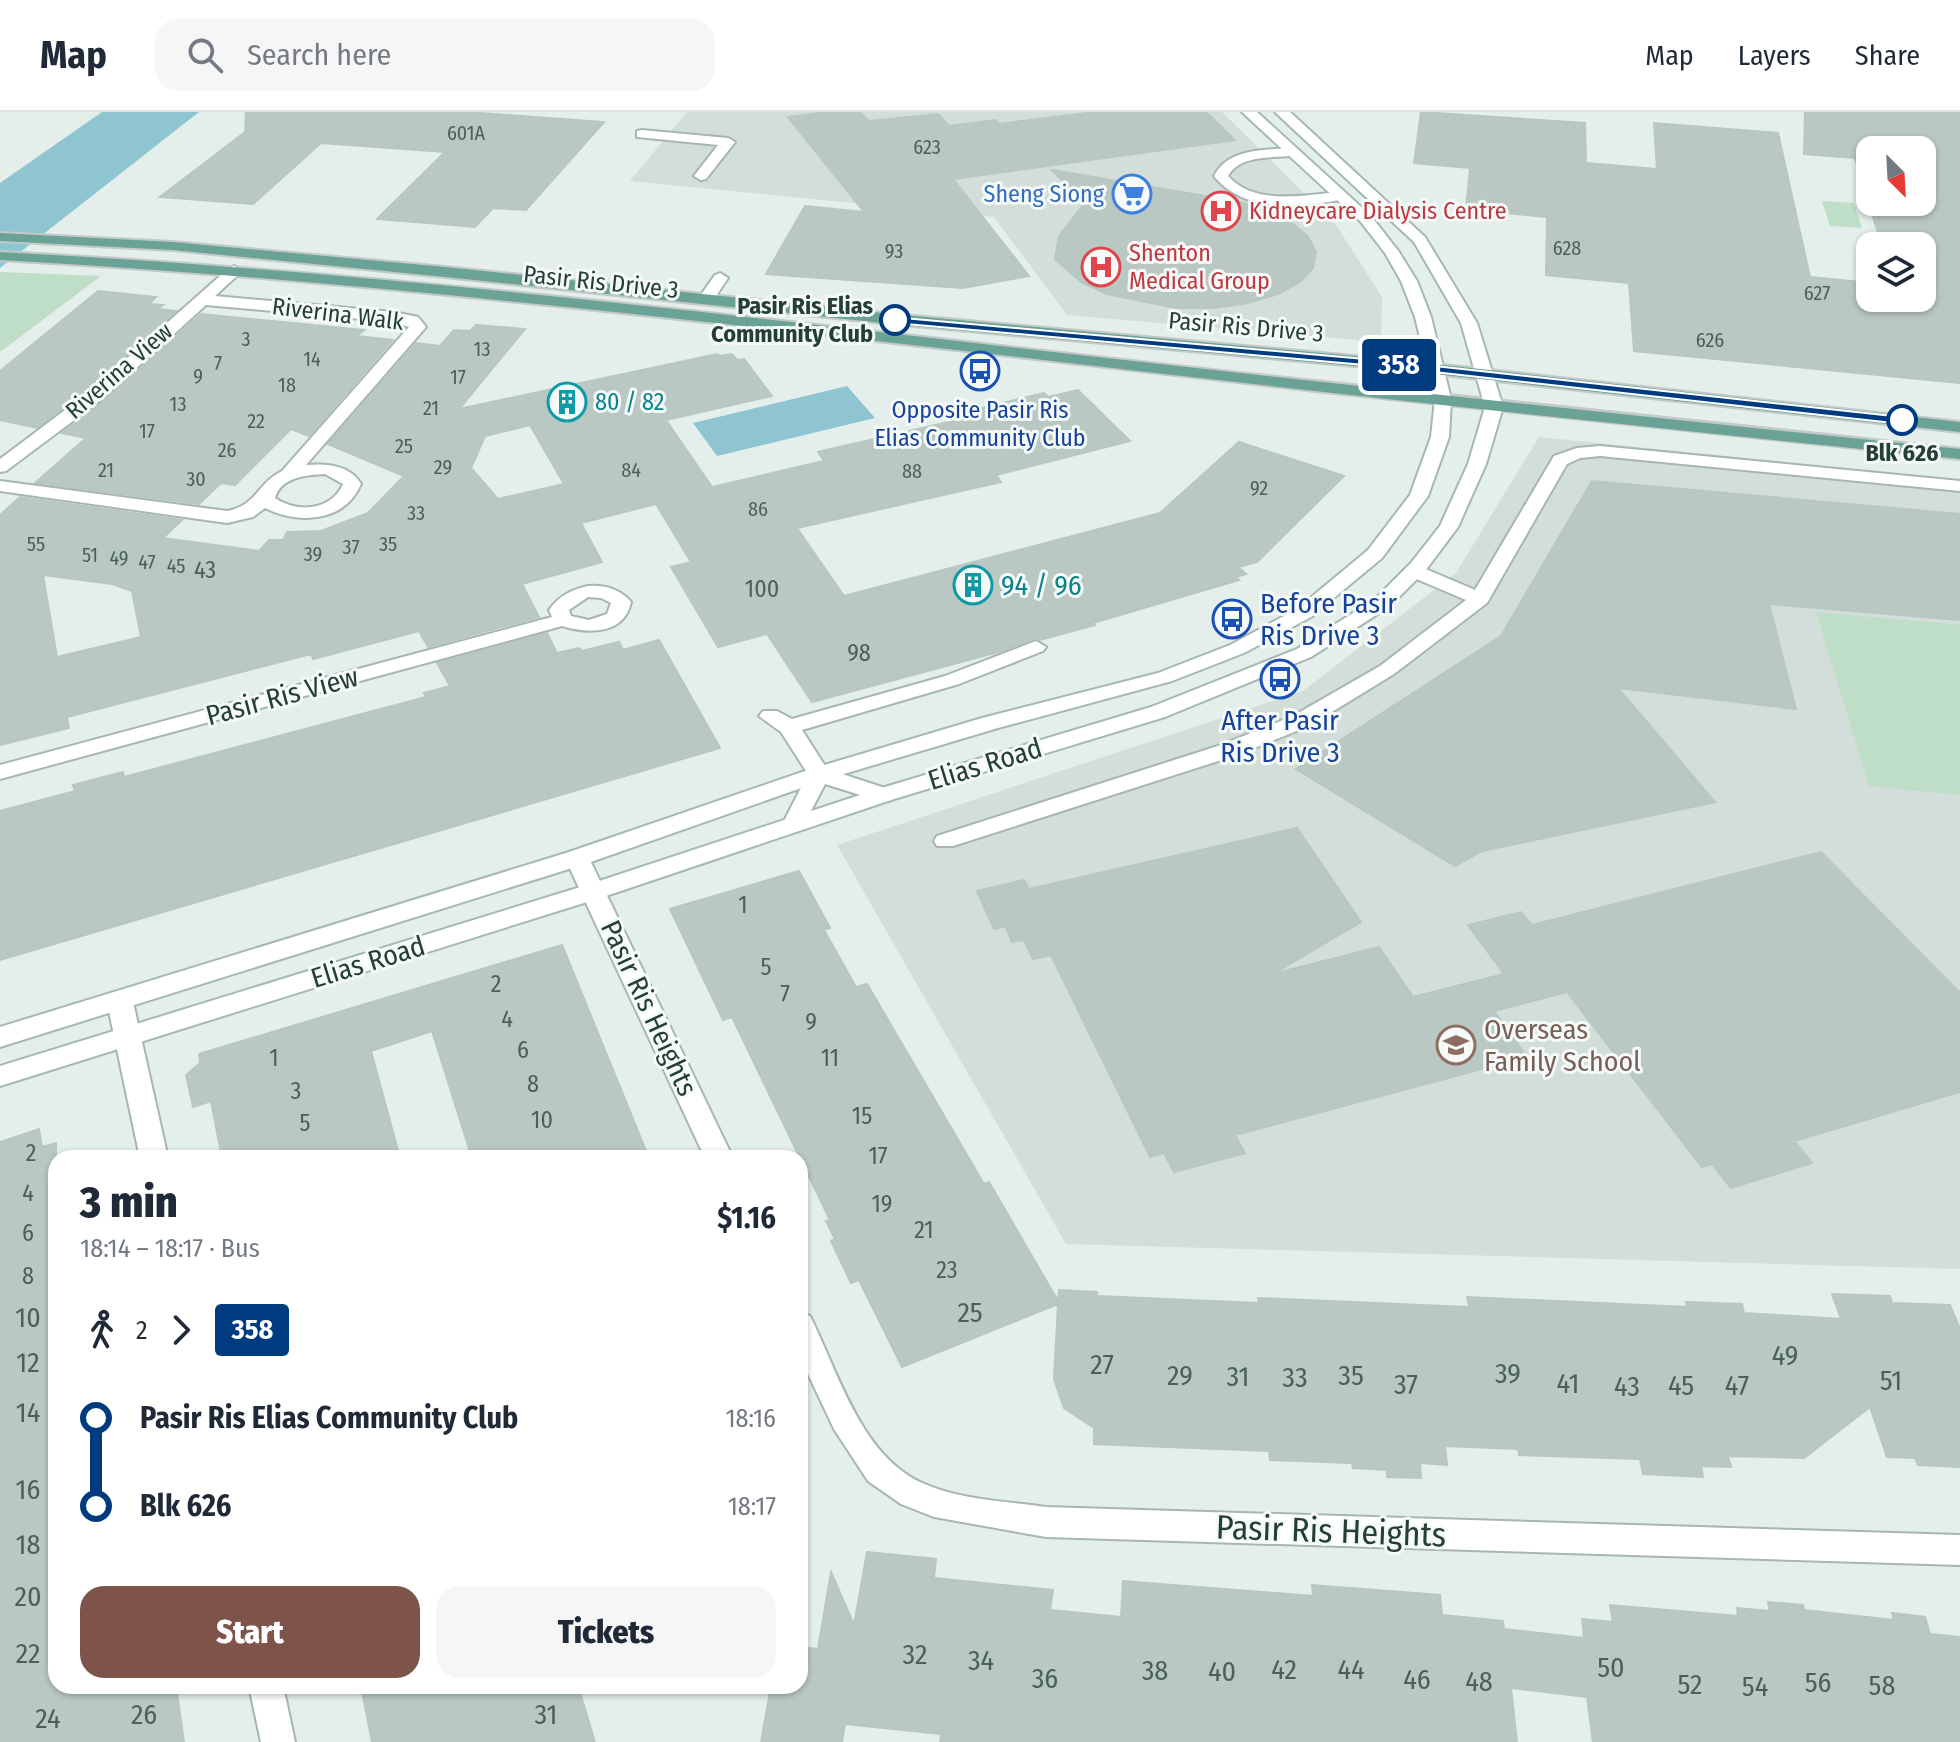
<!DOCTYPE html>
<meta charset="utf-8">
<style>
:root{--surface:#fff;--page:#f6f6f7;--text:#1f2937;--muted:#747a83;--line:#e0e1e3;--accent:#7d534a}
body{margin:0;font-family:"Fira Sans Condensed",sans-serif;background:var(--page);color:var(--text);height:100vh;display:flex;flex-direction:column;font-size:30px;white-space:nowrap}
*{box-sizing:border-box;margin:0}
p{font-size:26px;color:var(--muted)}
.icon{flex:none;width:44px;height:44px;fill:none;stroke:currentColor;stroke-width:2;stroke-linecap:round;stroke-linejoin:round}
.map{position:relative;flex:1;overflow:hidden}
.drawer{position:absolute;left:48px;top:1038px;width:760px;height:544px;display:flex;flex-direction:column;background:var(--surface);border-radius:24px;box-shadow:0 2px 6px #0004}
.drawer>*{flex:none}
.badge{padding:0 16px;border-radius:6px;font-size:28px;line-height:52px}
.needle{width:52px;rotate:156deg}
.buttons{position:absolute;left:1856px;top:24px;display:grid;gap:16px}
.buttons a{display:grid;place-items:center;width:80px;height:80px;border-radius:16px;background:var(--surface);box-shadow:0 2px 6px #0004;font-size:40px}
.map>.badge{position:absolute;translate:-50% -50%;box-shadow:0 0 0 4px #fff}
.legs{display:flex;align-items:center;gap:12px;height:88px;padding:0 32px;font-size:26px}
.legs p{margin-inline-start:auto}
.overview{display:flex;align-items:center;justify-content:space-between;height:136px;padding:0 32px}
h1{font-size:44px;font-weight:800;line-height:60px}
.primary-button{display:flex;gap:16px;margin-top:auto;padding:16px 32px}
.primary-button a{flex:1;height:92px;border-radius:24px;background:var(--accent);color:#fff;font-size:32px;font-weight:800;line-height:92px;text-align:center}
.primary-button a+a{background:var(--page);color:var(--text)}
ul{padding:0 32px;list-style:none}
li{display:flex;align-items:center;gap:28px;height:88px;font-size:30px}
li i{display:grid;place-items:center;width:12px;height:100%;margin:0 10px;background:currentColor}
li i::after{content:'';width:20px;height:20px;margin:-10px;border:6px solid;border-radius:50%;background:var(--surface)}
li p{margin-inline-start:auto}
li:first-child i{background:linear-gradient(#0000 50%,currentColor 0)}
li:last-child i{background:linear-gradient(currentColor 50%,#0000 0)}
header{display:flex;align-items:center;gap:48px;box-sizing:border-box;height:112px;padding:0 40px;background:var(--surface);border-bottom:2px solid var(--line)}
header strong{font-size:38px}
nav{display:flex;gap:44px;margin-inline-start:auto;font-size:28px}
.search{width:560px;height:72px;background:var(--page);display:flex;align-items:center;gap:20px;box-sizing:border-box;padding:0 28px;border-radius:24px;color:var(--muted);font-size:30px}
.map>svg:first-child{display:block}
.built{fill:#d3ddd9}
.green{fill:#bedec7}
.water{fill:#8ec5d1}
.building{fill:#bac8c3;stroke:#b7c7c1;stroke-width:2;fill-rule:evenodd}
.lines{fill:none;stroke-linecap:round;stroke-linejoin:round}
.lane-casing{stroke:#a7b6b1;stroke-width:4}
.street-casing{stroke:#a7b6b1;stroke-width:4}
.secondary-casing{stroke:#a3b9b2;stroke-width:4}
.primary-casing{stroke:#c2c9c7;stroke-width:4}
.lane{fill:#fff;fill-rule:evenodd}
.street{fill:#fff;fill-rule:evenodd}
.secondary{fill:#fff;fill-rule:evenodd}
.primary{fill:#6aa295;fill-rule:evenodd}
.line-1{fill:#003b80;stroke:#fff;stroke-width:2}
.stop-1-dot{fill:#fff;stroke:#003b80;stroke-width:4}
.labels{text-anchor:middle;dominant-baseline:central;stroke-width:6;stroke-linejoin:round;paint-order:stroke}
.far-number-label{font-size:20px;fill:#4a615b}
.far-shop-label{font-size:24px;fill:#366cbe;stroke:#f5faf8;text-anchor:end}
.far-health-label{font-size:24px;fill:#be3a42;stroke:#f5faf8;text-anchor:start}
.far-street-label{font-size:24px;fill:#243f38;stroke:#f5faf8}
.far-stop-label{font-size:24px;font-weight:bold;fill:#243f38;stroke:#f5faf8;text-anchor:end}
.far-culture-label{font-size:24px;fill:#0d838f;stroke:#f5faf8;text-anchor:start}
.far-transit-label{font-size:24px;fill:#164399;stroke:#f5faf8}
.number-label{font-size:24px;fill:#4a615b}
.culture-label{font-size:28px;fill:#0d838f;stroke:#f5faf8;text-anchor:start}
.transit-label{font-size:28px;fill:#164399;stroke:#f5faf8;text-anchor:start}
.street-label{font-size:28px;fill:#243f38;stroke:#f5faf8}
.education-label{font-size:28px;fill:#785e54;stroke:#f5faf8;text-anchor:start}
.near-number-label{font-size:28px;fill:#4a615b}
.near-street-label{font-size:34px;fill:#243f38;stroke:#f5faf8}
</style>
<header>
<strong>Map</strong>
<div class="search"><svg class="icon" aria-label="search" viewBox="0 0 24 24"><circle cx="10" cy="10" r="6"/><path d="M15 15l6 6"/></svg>Search here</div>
<nav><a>Map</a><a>Layers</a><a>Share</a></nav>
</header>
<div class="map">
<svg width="1960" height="1630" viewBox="0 0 1960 1630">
<rect width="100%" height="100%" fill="#e4eeea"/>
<!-- built -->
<path class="built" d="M687,0h535l114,113 46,72 -1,45 -314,-27 -73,-98 -364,-36z
M1539,325l421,43v789l-894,-25 -229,-399 466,-154 153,-118z"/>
<!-- green -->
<path class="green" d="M1822,89l32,2 8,25 -32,-2z
M0,160l101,4 -101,76z
M1816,500l144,13v170l-91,-9z"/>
<!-- water -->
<path class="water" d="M102,0h97l-199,156v-85z
M847,274l28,32 -158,38 -24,-33z"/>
<!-- building -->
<path class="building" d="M246,0h221l137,10 -78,88 -33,-2 -18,19 -98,-8 68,-67 -124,-9 -68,61 -93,-7 85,-65z
M829,0h31l9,9 69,-7 11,12 47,-6 3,4 96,-12h111l29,28 -282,39 76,97 -66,12 -197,-14 39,-68 59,6 -76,-95z
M1421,0l164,11 1,40 71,6 -3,-46 124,10 32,144 60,6v15h52v-52h-40l-27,-88 -51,-4 1,-42h155v271l-326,-32 -5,-68 -83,-8 1,-58 -81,-8 4,-41 -56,-5zM1870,38h52v52h-52z
M1052,58l188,32 30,9 22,12 16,14 8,15 -3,16 -13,14 -22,12 -30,9 -34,5h-38l-69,-14 -26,-12 -26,-23 4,-23 25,-32z
M98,179l58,6 -7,7 14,1 -5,4 18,2 -89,79 -50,38 -37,-8v-49z
M201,202l163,16 -7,6 36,4 -84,96 -18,-7 -56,56 -14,-2 -22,21 -164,-21 51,-45 -24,-5 41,-31z
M476,213l49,4 -66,80 258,-55 2,2 13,-2 5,6 7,-1 28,37 -106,24 46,67 112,-26 -6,-9 135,-31 -6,-5 97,-23 4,4 30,-7 52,51 -134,34 5,7 -204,46 47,68 316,-83 79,-71 105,34 -87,86 -19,5 8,7 -10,3 3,3 -146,43 2,2 -55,15 -5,-2 -33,13 -190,51 -45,-68 -49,13 -47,-80 20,-5 -35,-58 -75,19 21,39 -80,22 17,33 -111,30 -9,-16 -106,28 -2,-5 -244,63 2,11 -69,17v-230l20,-18 162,23 -19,18 96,13 10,-11h14l4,-8 34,-1 47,-18 36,-37 -76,-32 88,-101 24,3 14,-16 16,1zM530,313l34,59 -66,15 -27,-31 14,-32zM43,463l69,9 20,7 9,46 -84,20z
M1592,369l368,33v106l-191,-16 27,105 -178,-21 97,114 -233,49 -27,15 -159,-97 205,-133z
M547,521l10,20 22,-5 3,3 37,-9 4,8 36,-10 61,108 -720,212v-149l75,-20 -2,-6 50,-13 1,5 302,-80 -2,-4 26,-7 -13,-23z
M1297,716l64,94 -88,52 106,-27 34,50 91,-23 -36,-49 53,-13 11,13 289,-73 139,141v99l-166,49 18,22 -81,25 -19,-24 -10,3 -135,-175 -73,19 33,46 -292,78 10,18 -71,19 -10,-19 -14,4 -99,-202 -18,4 -9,-19 -12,2 -7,-16 -11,3 -17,-38 47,-11 5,9z
M799,759l31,57 -6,2 32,57 11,-3 117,200 5,-2 69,119 1,-11 38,2v4l162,7 -1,-5 211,9 -2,-10 220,10 -1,-5 56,2 2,9 97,6 -9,-25 58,2 2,7 58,2 10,24v138l-42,-2 -3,-7 -28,-1 -17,-50 -66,51 -76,-2 3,11 -30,-1 2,11 -60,-3 -3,-15 -121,-4 -1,-6 -73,-3 2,19 -27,-2 1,15 -34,-1v-7l-34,-2 -1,-5 -82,-3 -1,-9 -175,-7v-16l-30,-20 -10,-29 4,-75 -156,63 -43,-87 -8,3 -20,-42 4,-2 -9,-18 4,-1 -58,-120 -40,-83 -9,3 -53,-111z
M562,833l87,213h-177l-40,-127 -61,20 29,107h-178l-11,-57 -18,6 -7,-32 14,-12 -1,-9z
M39,1017l3,18 14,-4v543h120l8,56h-184v-600z
M867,1440l69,7 -2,19 119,12 -3,20 71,7 2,-36 190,15 -1,-11 128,10 2,20 61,6 1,8 80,9 -2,-19 31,3 -3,-17 128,11 -1,-8 33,3 -2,-9 35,3 1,5 90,10 -2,-7 33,4 5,17 30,3v105h-367l-6,-45 -76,-9 6,54h-577l1,-8 -96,-10 -3,18h-81l10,-56h29v-39l18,2 13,-77 23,53z
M361,1574h217l17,56h-223z"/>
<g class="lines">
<!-- lane casing -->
<g class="lane-casing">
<path id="lane" d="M642,18l86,8 7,4 -29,37 -5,1 -7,-4 24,-31 -81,-8v-6z
M1292,36l5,1v6c-22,4 -56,-2 -69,21 27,30 75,19 111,16l5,1v6c-42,9 -101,14 -130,-23 14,-28 50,-26 78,-28z
M720,161l8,5 -16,24 -6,2 -6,-2 -2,-3 17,-24z
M1600,334l360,35v10l-360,-35 -20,2 -13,6 -80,139 -93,71 -85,52 -72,29 -284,91h-16l-3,-5 3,-5 284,-91 72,-29 87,-50 86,-66 -59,-25 -3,-4 3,-4h14l54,23 79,-134 23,-8z
M1036,529l10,6 -3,4 -84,33 -157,46 25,39 64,21 3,5 -3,5 -8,2 -58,-18 -24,46h-16l-3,-5 26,-51 -27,-42 -22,-16 4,-5h14l15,8 153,-43z"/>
</g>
<!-- street casing -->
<g class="street-casing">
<path id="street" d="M234,154l8,5 -27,25 179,16 24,5 8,10 -120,138c21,-2 44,0 55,19 -16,38 -62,41 -96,24l-12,9 -26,6 -227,-32v-10l227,30c31,-6 30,-28 55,-40l127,-144 -15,-5 -188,-17 -105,95 -95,71 -6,1v-13l89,-67 140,-124zM325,362l18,10c-12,27 -46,29 -68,14 6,-21 31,-23 50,-24z
M588,474c17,-1 32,3 43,16 -7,33 -43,32 -69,24l-562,153v-14l552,-148 -3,-7c11,-15 22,-20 39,-24zM588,485l13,1 10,5 -4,11 -18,6 -18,-4 -2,-6z
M577,738l8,2 4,6 144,300h-28l-140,-300 4,-6z
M120,881l9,2 4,7 35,156h-28l-33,-156 4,-7z
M800,1200l10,4c28,56 50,137 110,166 38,18 85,19 126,25l914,28v30l-914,-28 -112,-20 -33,-13 -33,-23 -34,-52 -34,-72z
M249,1574h34l12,56h-34z"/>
</g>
<!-- secondary casing -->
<g class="secondary-casing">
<path id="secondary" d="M1242,0h15l114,104 28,36 18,29 14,36 20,82 -2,38 -21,59 -46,62 -71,59 -67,36 -72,28 -174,47 -171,51 -242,85 -585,183v-20l569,-175 242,-83 171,-51 176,-45 72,-28 67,-36 71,-59 42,-55 21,-58 4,-38 -20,-82 -14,-36 -16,-28 -24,-31z
M1275,0h15l135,125 52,86 26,84 -17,57 -28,63 -33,44 -35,35 -79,51 -146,60 -274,83 -288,97 -603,189v-20l587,-181 288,-95 276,-83 146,-58 79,-51 35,-35 29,-37 28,-62 17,-57 -24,-84 -47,-81z"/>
</g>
<!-- primary casing -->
<g class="primary-casing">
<path id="primary" d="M0,121l173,9 272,25 447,47 506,46 562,62v10l-562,-62 -506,-46 -447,-47 -272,-27 -173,-9z
M0,140c346,18 691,58 1035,98 308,35 616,68 925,99v10c-309,-31 -617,-64 -925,-100 -344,-39 -689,-80 -1035,-99z"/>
</g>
<!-- lane -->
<use href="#lane" class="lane"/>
<!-- street -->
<use href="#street" class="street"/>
<!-- secondary -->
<use href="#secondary" class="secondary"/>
<!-- primary -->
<use href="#primary" class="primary"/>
</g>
<!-- line-1 -->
<path class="line-1" d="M892,205l506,45 504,55 5,3 -5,4 -504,-56 -503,-45 -3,-1z"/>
<!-- icons -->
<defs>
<g id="supermarket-ring" transform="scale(2)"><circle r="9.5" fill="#f5faf8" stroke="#3f7fe0" stroke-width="1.5"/><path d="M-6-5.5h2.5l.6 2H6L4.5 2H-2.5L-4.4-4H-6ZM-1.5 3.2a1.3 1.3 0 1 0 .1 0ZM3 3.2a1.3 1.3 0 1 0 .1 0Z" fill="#3f7fe0"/></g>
<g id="hospital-ring" transform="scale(2)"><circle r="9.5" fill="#f5faf8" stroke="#e0444e" stroke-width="1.5"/><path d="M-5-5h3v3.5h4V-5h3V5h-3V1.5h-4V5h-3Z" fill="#e0444e"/></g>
<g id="bus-ring" transform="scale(2)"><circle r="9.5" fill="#f5faf8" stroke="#1a4fb4" stroke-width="1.5"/><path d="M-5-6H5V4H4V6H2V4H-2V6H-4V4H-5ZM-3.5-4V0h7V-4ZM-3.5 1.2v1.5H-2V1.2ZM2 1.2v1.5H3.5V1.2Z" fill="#1a4fb4"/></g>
<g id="building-ring" transform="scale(2)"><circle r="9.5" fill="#f5faf8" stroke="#0f9aa8" stroke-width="1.5"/><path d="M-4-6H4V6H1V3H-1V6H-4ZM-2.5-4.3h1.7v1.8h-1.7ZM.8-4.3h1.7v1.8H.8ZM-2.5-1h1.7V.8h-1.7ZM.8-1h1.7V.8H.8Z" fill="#0f9aa8"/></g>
<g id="school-ring" transform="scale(2)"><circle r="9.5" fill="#f5faf8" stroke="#8d6e63" stroke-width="1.5"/><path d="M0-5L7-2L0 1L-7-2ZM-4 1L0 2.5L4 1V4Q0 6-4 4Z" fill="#8d6e63"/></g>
</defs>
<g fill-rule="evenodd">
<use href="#supermarket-ring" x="1132" y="82"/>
<use href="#hospital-ring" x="1221" y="99"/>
<use href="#hospital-ring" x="1101" y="155"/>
<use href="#bus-ring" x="980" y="259"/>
<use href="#building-ring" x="567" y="290"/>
<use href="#building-ring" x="973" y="473"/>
<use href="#bus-ring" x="1232" y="507"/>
<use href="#bus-ring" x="1280" y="567"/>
<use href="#school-ring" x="1456" y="933"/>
</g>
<!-- markers -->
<g class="stop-1-dot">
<circle cx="895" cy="208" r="14"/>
<circle cx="1902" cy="308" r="14"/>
</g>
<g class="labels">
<!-- far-number labels -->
<g class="far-number-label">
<text x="466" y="21">601A</text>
<text x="927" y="35">623</text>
<text x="1567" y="136">628</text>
<text x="894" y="139">93</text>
<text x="1817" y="181">627</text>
<text x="246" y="227">3</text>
<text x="1710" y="228">626</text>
<text x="482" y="237">13</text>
<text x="312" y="247">14</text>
<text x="218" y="251">7</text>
<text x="198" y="264">9</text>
<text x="458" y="265">17</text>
<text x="287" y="273">18</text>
<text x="178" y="292">13</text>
<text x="431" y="296">21</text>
<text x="256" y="309">22</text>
<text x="147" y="319">17</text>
<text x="404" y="334">25</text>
<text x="227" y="338">26</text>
<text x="443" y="355">29</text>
<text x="106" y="358">21</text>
<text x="631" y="358">84</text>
<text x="912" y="359">88</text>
<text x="196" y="367">30</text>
<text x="1259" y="376">92</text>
<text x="758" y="397">86</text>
<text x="416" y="401">33</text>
<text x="36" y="432">55</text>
<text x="388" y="432">35</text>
<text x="351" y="435">37</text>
<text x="313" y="442">39</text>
<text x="90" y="443">51</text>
<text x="119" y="446">49</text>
<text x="147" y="450">47</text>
<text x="176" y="454">45</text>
</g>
<!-- far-shop labels -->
<g class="far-shop-label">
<text x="1104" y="82">Sheng Siong</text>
</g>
<!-- far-health labels -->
<g class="far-health-label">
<text x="1249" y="99">Kidneycare Dialysis Centre</text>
<text x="1129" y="141">Shenton<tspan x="1129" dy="28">Medical Group</tspan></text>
</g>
<!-- far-street labels -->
<g class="far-street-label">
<text transform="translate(601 170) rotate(6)">Pasir Ris Drive 3</text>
<text transform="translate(338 202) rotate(7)">Riverina Walk</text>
<text transform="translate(1246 215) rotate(5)">Pasir Ris Drive 3</text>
<text transform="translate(119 259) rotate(-41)">Riverina View</text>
</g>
<!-- far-stop labels -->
<g class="far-stop-label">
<text x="873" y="194">Pasir Ris Elias<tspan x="873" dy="28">Community Club</tspan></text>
<text x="1902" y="341" text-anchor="middle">Blk 626</text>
</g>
<!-- far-culture labels -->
<g class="far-culture-label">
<text x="595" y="290">80 / 82</text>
</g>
<!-- far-transit labels -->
<g class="far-transit-label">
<text x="980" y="298">Opposite Pasir Ris<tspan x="980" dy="28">Elias Community Club</tspan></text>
</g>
<!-- number labels -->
<g class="number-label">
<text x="205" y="458">43</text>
<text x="762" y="477">100</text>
<text x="859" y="541">98</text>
<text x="743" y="793">1</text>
<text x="766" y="855">5</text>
<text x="496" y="872">2</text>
<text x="785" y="882">7</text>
<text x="507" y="907">4</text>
<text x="811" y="910">9</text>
<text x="523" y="938">6</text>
<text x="274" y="946">1</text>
<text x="830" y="946">11</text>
<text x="533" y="972">8</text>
<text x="296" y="979">3</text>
<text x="862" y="1004">15</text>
<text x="542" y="1008">10</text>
<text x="305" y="1011">5</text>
<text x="31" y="1041">2</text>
<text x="878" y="1044">17</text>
<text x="28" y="1081">4</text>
<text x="882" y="1092">19</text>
<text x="924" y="1118">21</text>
<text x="28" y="1121">6</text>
<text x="947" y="1158">23</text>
<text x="28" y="1164">8</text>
</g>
<!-- culture labels -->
<g class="culture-label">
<text x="1001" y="473">94 / 96</text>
</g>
<!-- transit labels -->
<g class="transit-label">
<text x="1260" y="491">Before Pasir<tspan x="1260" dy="32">Ris Drive 3</tspan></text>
<text x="1280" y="608" text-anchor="middle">After Pasir<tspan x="1280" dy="32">Ris Drive 3</tspan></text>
</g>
<!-- street labels -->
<g class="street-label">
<text transform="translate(282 584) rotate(-15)">Pasir Ris View</text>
<text transform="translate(985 652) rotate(-17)">Elias Road</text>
<text transform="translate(368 850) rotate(-17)">Elias Road</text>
<text transform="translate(649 896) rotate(65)">Pasir Ris Heights</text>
</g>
<!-- education labels -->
<g class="education-label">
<text x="1484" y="917">Overseas<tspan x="1484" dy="32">Family School</tspan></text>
</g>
<!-- near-number labels -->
<g class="near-number-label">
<text x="970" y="1200">25</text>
<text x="28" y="1205">10</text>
<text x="1785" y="1243">49</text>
<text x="28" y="1250">12</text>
<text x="1102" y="1252">27</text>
<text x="1508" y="1261">39</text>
<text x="1180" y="1263">29</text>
<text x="1351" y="1263">35</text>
<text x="1238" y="1264">31</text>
<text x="1295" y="1265">33</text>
<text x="1891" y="1268">51</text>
<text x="1568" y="1271">41</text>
<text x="1406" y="1272">37</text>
<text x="1681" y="1273">45</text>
<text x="1737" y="1273">47</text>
<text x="1627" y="1274">43</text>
<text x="28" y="1300">14</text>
<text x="28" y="1377">16</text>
<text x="28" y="1432">18</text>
<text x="28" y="1484">20</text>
<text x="28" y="1541">22</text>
<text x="915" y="1542">32</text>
<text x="981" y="1548">34</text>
<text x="1611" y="1555">50</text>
<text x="1284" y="1557">42</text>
<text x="1351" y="1557">44</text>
<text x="1155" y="1558">38</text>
<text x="1222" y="1559">40</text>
<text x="1045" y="1566">36</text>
<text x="1417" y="1567">46</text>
<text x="1479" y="1569">48</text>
<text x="1818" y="1570">56</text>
<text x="1690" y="1572">52</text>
<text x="1882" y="1573">58</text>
<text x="1755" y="1574">54</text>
<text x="144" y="1602">26</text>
<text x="546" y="1602">31</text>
<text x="48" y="1606">24</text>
</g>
<!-- near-street labels -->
<g class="near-street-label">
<text transform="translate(1331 1419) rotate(2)">Pasir Ris Heights</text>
</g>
</g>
</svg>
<div class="buttons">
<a><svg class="needle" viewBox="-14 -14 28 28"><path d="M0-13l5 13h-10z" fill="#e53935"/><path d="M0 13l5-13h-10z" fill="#747a83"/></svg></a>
<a><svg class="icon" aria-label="layers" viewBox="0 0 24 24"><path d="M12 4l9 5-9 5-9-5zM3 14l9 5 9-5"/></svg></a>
</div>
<b class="badge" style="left:1399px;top:253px;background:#003b80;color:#fff">358</b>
<section class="drawer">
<div class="overview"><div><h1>3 min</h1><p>18:14 – 18:17 · Bus</p></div><b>$1.16</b></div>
<div class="legs"><svg class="icon" aria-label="walk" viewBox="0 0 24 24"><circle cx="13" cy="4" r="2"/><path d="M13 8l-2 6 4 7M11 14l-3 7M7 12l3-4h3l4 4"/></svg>2<svg class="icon" aria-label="forward" viewBox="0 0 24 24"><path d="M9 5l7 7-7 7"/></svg><b class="badge" style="background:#003b80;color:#fff">358</b></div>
<ul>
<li><i style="color:#003b80"></i><b>Pasir Ris Elias Community Club</b><p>18:16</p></li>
<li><i style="color:#003b80"></i><b>Blk 626</b><p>18:17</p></li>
</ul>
<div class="primary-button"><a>Start</a><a>Tickets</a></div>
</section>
</div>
